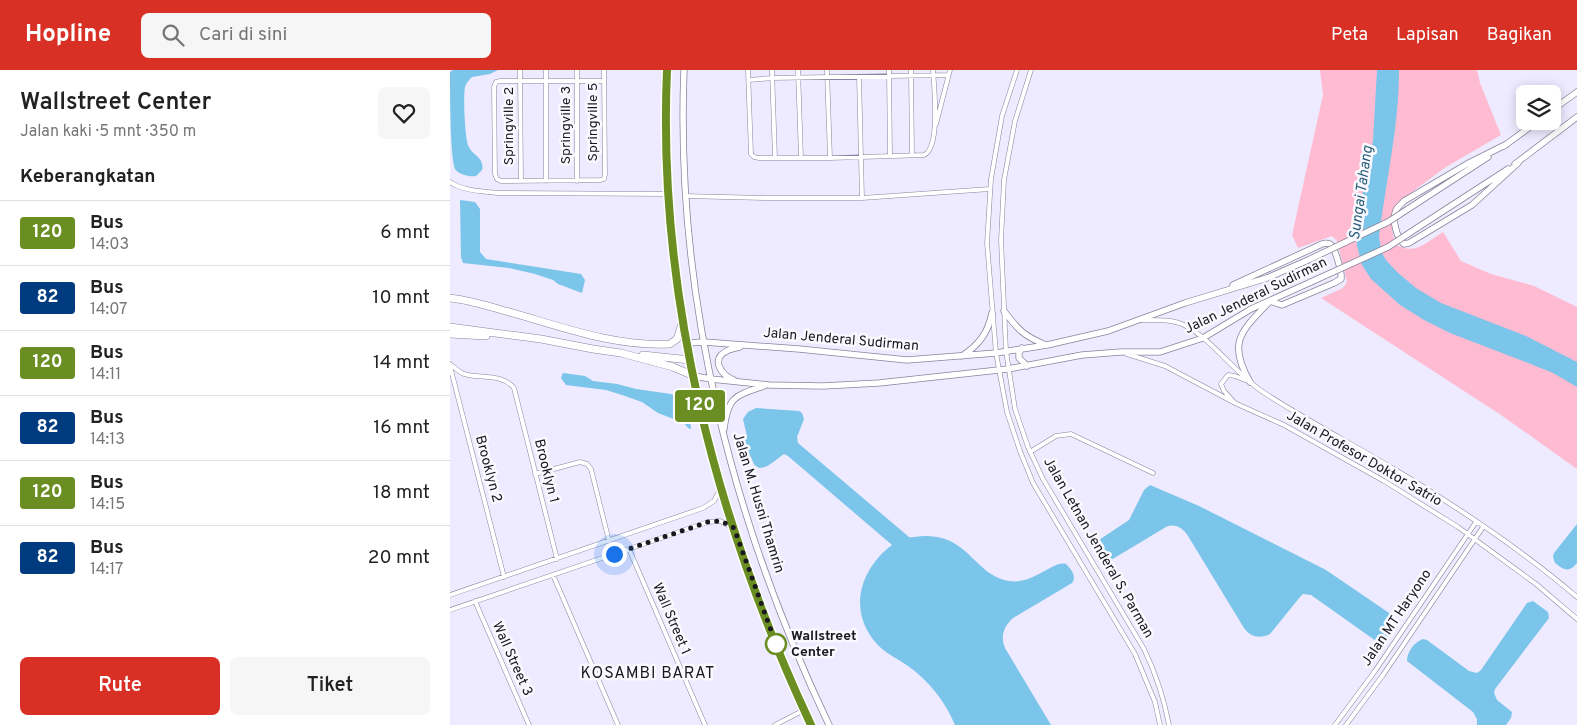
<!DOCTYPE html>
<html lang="id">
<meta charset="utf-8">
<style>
:root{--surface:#fff;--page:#f6f6f6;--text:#222;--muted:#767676;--line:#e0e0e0;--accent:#d93025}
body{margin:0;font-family:Overpass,sans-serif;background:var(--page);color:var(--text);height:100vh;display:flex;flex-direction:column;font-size:19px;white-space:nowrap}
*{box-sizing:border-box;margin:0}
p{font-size:16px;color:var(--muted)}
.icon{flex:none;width:28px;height:28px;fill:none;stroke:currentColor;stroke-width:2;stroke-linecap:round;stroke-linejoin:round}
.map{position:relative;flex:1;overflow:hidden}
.details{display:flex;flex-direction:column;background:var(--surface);width:450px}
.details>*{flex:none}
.badge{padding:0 10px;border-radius:4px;font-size:18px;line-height:32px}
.buttons{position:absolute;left:1066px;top:15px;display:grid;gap:10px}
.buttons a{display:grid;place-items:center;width:45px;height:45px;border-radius:8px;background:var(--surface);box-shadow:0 2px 12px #0003;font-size:25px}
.you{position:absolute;width:25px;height:25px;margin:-12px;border:4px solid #fff;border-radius:50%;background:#1a73e8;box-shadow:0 0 0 8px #1a73e833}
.map>.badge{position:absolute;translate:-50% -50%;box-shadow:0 0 0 2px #fff}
h2{padding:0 20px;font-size:19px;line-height:45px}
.round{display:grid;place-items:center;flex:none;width:52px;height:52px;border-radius:8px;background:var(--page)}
.headline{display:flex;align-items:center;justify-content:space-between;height:85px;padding:0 20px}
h1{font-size:24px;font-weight:600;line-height:38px}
.cta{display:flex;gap:10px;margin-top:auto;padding:10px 20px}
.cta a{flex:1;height:58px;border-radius:8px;background:var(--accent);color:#fff;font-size:20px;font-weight:600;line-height:58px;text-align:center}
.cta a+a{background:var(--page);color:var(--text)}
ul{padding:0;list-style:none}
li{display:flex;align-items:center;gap:15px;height:65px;padding:0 20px;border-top:1px solid var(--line)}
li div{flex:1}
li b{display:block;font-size:19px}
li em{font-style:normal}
li .badge{min-width:55px;font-weight:700;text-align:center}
header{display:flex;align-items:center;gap:30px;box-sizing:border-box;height:70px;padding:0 25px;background:var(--accent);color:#fff}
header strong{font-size:24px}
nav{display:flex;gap:28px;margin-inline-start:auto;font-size:18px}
.search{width:350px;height:45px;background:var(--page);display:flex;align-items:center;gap:12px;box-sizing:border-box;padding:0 18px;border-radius:8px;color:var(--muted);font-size:19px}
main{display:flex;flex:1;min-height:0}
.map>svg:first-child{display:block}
.green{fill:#ffbbd1}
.water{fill:#7bc5ea}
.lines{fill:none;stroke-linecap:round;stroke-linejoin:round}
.street-casing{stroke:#88849b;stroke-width:5}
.secondary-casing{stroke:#88849b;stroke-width:7}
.highway-casing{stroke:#88849b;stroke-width:8}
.street{stroke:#fff;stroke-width:4}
.secondary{stroke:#fff;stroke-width:5.5}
.highway{stroke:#fff;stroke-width:7}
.secondary-bridge-casing{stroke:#88849b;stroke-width:7;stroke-linecap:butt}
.secondary-bridge{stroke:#fff;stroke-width:5.5}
.line-casing{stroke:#fff;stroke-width:11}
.line{stroke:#6b8e23;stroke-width:8}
.walk{stroke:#191720;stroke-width:5;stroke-dasharray:0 9}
.stop-dot{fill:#fff;stroke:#6b8e23;stroke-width:2.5}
.labels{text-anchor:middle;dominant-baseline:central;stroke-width:5;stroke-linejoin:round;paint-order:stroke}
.street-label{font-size:14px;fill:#191720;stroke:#faf9ff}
.stop-label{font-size:14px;font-weight:bold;fill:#191720;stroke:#faf9ff;text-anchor:start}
.water-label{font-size:15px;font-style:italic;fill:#255d78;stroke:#faf9ff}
.quarter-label{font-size:16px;letter-spacing:1px;fill:#191720;stroke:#faf9ff}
</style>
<header>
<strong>Hopline</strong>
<div class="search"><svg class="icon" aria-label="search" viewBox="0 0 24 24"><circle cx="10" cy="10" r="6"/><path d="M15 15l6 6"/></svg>Cari di sini</div>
<nav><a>Peta</a><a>Lapisan</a><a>Bagikan</a></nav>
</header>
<main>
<section class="details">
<div class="headline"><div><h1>Wallstreet Center</h1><p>Jalan kaki · 5 mnt · 350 m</p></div><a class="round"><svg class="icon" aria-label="heart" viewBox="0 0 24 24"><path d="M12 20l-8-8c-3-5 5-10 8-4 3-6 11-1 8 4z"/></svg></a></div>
<h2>Keberangkatan</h2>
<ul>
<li><span class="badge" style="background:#6b8e23;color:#fff">120</span><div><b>Bus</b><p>14:03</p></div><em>6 mnt</em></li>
<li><span class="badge" style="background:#003b80;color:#fff">82</span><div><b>Bus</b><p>14:07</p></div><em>10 mnt</em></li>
<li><span class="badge" style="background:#6b8e23;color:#fff">120</span><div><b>Bus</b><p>14:11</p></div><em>14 mnt</em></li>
<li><span class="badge" style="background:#003b80;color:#fff">82</span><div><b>Bus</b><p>14:13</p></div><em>16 mnt</em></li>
<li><span class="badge" style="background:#6b8e23;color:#fff">120</span><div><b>Bus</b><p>14:15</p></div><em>18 mnt</em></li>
<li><span class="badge" style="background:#003b80;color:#fff">82</span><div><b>Bus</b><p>14:17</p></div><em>20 mnt</em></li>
</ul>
<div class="cta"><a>Rute</a><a>Tiket</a></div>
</section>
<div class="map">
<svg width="1127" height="655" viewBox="0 0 1127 655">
<rect width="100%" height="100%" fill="#eeeaff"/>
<!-- green -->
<path class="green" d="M870,0h157l3,13 21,52 -55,32 -49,36c-8,13 -5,27 -2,41 20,12 30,-1 48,-12l18,29 30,13 43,12 43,21v162l-76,-54 -180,-117 22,-10 4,-6 -10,-41 -5,-5 -34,12 -6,-13 31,-140z"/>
<!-- water -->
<path class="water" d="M3,0h45l-8,4 -18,3c-3,3 -6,6 -7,10 -2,9 0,50 3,58 4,11 17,12 14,25l-6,6c-6,1 -17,-1 -21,-7 -5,-12 -5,-80 -5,-97z
M927,0h22c0,57 -13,111 -20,167l3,16 4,7 11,12 19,16 25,15 85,33 51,26v25l-24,-14 -25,-10 -78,-30 -26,-13 -24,-15 -29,-26 -9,-14 -5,-19 -1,-20 17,-86z
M10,130l15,2 5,7v43l6,7 95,15 4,6 -3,13 -24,-9 -5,-4 -18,-6 -26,-6 -46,-5 -2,-6z
M113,303l22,3 8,5 24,3 19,5 35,5 9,4 8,7 3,24 -3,-1 -4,-5 -26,-10 -16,-11 -20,-7 -16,-5 -40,-5 -5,-7z
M306,338l43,3 3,2 2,6 -7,18 1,6 111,94c4,1 9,-1 15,-1 8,0 18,1 26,5 23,11 33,36 59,40 25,4 44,-21 57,-17 5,5 11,12 6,19l-59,35c-9,8 -13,18 -8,30l46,77h-96c-10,-24 -26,-44 -47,-59 -11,-8 -22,-12 -31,-22 -30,-33 -17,-75 15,-99l-104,-89 -4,-2c-8,5 -24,23 -31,8 -2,-5 -2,-7 -8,-9l-2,-10 4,-7 -4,-17 5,-7z
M700,415l49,21 127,64 66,45 2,2 1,8c-5,8 -8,17 -19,16l-65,-46 -8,-1 -3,3 -30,37c-10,5 -20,3 -26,-6l-56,-92c-5,-8 -13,-13 -22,-9l-55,33 -7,1 -8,-12v-7l33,-22 15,-30z
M1127,454v39c-8,10 -13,7 -22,0l-2,-6 1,-4z
M1083,531l15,11 1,6 -54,71 -1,4 3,7 15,12 -1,6 -5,7h-29v-6l-4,-7 -66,-51c0,-9 7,-19 16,-22l4,1 42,31 8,2 4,-3 46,-67z"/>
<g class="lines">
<!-- street casing -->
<g class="street-casing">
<path id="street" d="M70,0l1,111
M127,0v111
M154,0l1,104 -1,5 -4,1 -99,1 -4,-2 -2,-5 -1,-87 2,-5 4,-1h104
M298,0l3,84 3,3 5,1h71l94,-3c17,-7 10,-69 9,-85
M322,0l3,88
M348,0l3,88
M377,0l3,88
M439,0l1,86
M461,0l1,85
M567,0l-15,46 -11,63 -4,64 9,110 11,59 13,39 13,32 102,171 20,48 5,23
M581,0l-16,51 -11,59 -3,60 5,111 9,58 13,38 15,32 101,170c12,25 20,49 25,76
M409,7l3,121
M299,10l23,-2 176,-3
M486,54l14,-54
M96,111v-111
M0,112c13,9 32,9 47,11l171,1
M235,126l81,2h96l128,-9
M691,250c14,0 32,-1 45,6 28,15 51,50 80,68 42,27 86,50 128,75 62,37 128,81 183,128
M677,284l38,12 72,38 47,21 100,56 74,46 78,57 41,35
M0,294c4,3 9,8 14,10 16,5 38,-1 50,14l43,171
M0,296l54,211
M783,331l-9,-10 -3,-7 7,-9 7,1 10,4
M580,382l26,-16 15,-2 82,39
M85,404l45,-12 7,2 4,5 18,72
M179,479l76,176
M103,505l65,150
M0,525l253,-87 11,-7 7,-13
M25,531l54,124
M0,540l258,-88 12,-1 14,7
M325,655l29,-15
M885,655l40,-54 101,-149
M896,655l37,-50 100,-148"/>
</g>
<!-- secondary casing -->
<g class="secondary-casing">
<path id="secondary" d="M217,0c-10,222 49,456 144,655
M234,0c-9,226 48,452 145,655
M1102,40l25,-18
M1057,74l-40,20 -63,37c-2,3 -6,5 -8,9 -4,10 0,27 8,34l5,-1 63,-38 46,-42
M1054,76l34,-25
M1065,94l62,-47
M958,139l80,-52
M967,158l91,-59
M783,215l89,-41c3,-1 5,-1 8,0 5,3 12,28 11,35l-7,4 -52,22 -12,-4c-27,29 -44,40 -20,81
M554,241c14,19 20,25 42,34
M237,273l17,-1 95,7 108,11 89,-7 51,-8 61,-14 77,-28 82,-25 39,-17
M572,278l-3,5v5l8,8
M512,286c17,-11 26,-23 30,-43
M244,306l17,3 58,6 54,1 56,-3 129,-14 74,-14 39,-3h39l43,-14 48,-29 60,-27
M284,310c-9,-3 -21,-15 -13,-25 5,-5 13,-7 19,-8
M274,359c4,-33 11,-33 40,-43"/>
</g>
<!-- highway casing -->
<g class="highway-casing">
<path id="highway" d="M0,228c18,2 35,7 52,12 55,15 110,37 168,34l7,-5 6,-18
M0,257l91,12 52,10 28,4 52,14 21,9
M0,264l36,2
M193,285l47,5"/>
</g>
<!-- street -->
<use href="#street" class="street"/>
<!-- secondary -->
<use href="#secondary" class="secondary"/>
<!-- highway -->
<use href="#highway" class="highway"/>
<!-- secondary-bridge casing -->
<g class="secondary-bridge-casing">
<path id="secondary-bridge" d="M856,191l82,-39 20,-13
M861,212l77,-35 29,-19"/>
</g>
<!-- secondary-bridge -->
<use href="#secondary-bridge" class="secondary-bridge"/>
</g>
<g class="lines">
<!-- line casing -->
<g class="line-casing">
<path id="line" d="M217,0c-10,226 49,452 144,655"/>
</g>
<!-- line -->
<use href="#line" class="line"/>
<!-- walk -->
<path class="walk" d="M164,484l94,-32c10,-2 17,0 26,6l43,119 -1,-3"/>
</g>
<!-- markers -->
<circle class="stop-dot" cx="326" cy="574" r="10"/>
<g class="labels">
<!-- street labels -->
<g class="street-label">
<text transform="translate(143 52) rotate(-90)">Springville 5</text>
<text transform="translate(116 55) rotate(-90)">Springville 3</text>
<text transform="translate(59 56) rotate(-90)">Springville 2</text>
<text transform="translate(806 226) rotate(-26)">Jalan Jenderal Sudirman</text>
<text transform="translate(391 270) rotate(5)">Jalan Jenderal Sudirman</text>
<text transform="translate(914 389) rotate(30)">Jalan Profesor Doktor Satrio</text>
<text transform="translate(38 399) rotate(75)">Brooklyn 2</text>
<text transform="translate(96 401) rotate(76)">Brooklyn 1</text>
<text transform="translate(308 433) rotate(73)">Jalan M. Husni Thamrin</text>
<text transform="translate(648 478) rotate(60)">Jalan Letnan Jenderal S. Parman</text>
<text transform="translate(947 548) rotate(-56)">Jalan MT Haryono</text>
<text transform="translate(221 549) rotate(67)">Wall Street 1</text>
<text transform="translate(62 589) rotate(66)">Wall Street 3</text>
</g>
<!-- stop labels -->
<g class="stop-label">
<text x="341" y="566">Wallstreet<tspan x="341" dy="16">Center</tspan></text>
</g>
<!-- water labels -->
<g class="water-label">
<text transform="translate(912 123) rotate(-82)">Sungai Tahang</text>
</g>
<!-- quarter labels -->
<g class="quarter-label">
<text x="198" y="604">KOSAMBI BARAT</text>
</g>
</g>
</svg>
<div class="buttons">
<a><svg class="icon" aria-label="layers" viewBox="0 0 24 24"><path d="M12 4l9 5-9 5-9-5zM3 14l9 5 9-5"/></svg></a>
</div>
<div class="you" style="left:164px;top:484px"></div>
<b class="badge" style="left:250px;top:336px;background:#6b8e23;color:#fff">120</b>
</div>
</main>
